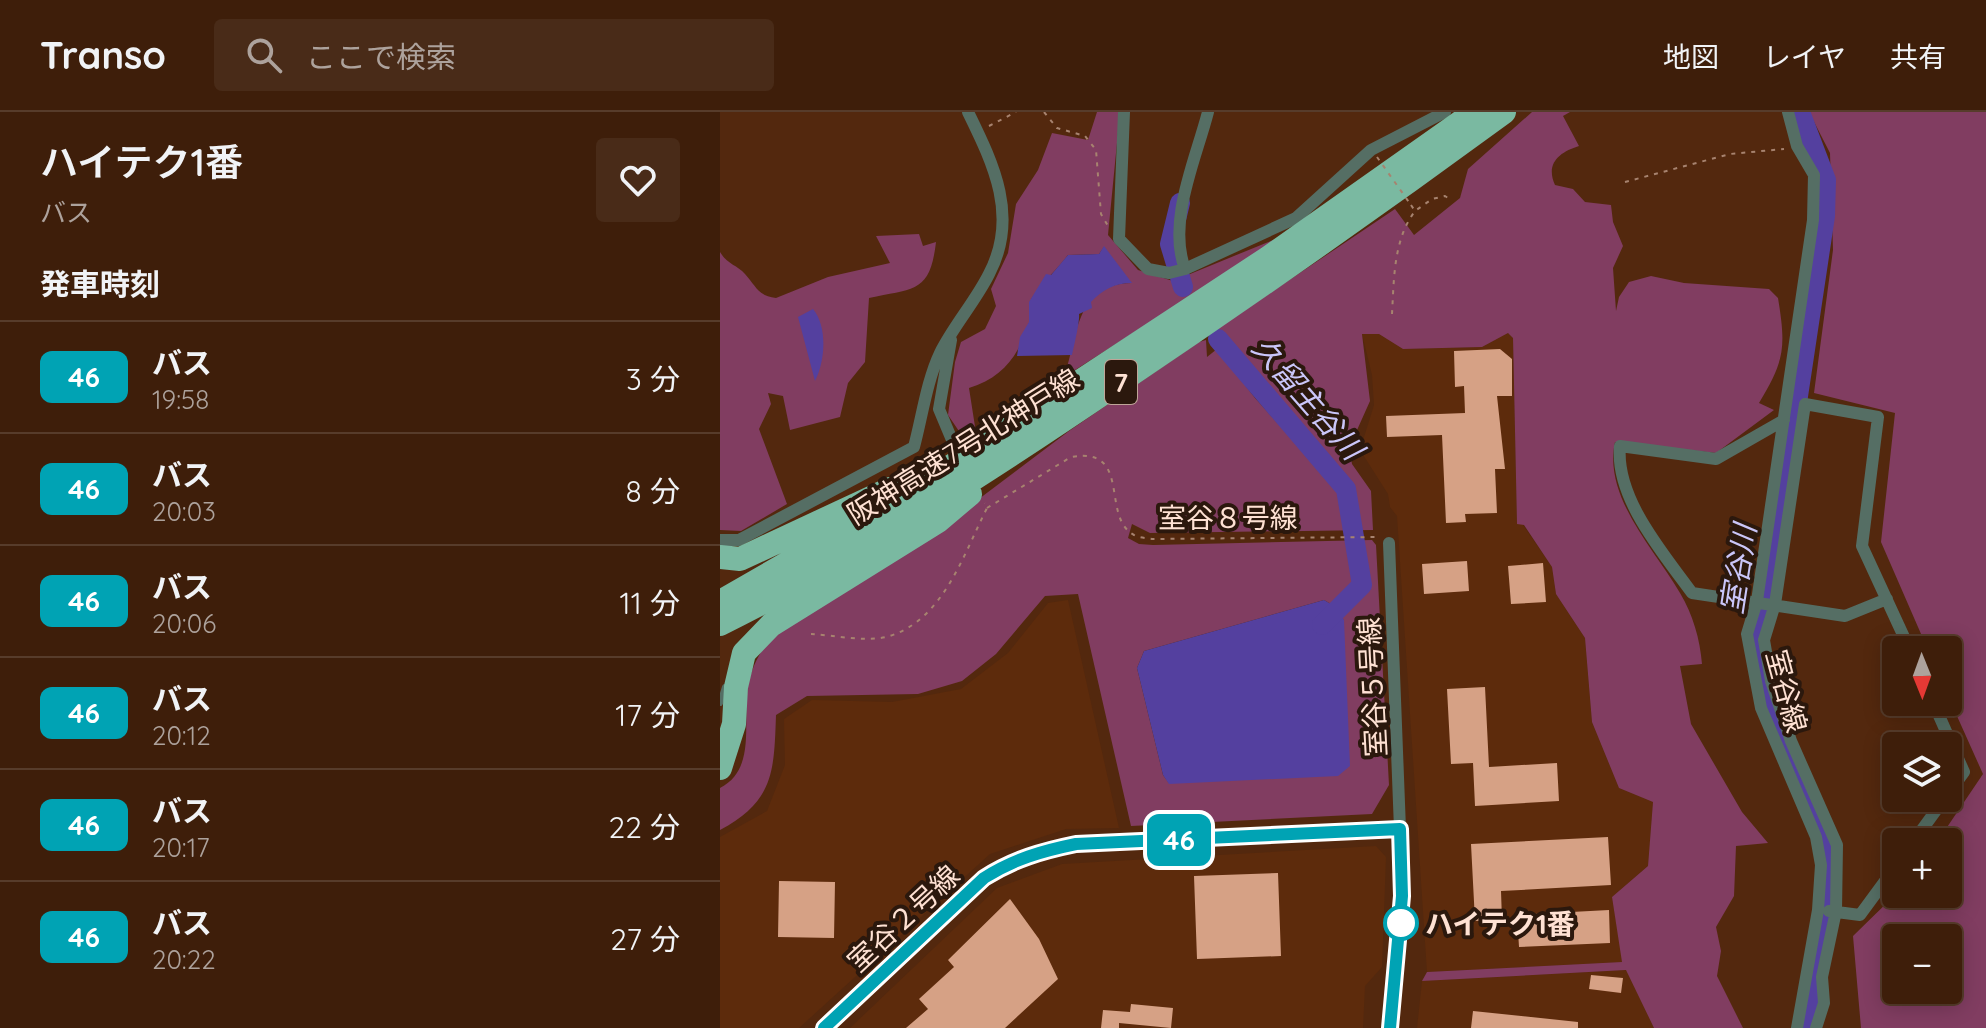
<!DOCTYPE html>
<html lang="ja">
<meta charset="utf-8">
<style>
:root{--surface:#3e1e0a;--page:#492b18;--text:#f1f3f6;--muted:#ada29c;--line:#573c2b}
body{margin:0;font-family:Quicksand,"Noto Sans JP",sans-serif;background:var(--page);color:var(--text);height:100vh;display:flex;flex-direction:column;font-size:30px;white-space:nowrap}
*{box-sizing:border-box;margin:0}
p{font-size:26px;color:var(--muted)}
.icon{flex:none;width:44px;height:44px;fill:none;stroke:currentColor;stroke-width:2;stroke-linecap:round;stroke-linejoin:round}
.map{position:relative;flex:1;overflow:hidden}
.panel{display:flex;flex-direction:column;background:var(--surface);width:720px}
.panel>*{flex:none}
.badge{padding:0 16px;border-radius:12px;font-size:28px;line-height:52px}
.needle{width:52px;rotate:179deg}
.fabs{position:absolute;left:1162px;top:524px;display:grid;gap:16px}
.fabs a{display:grid;place-items:center;width:80px;height:80px;border-radius:8px;background:var(--surface);box-shadow:0 4px 20px #0003,0 0 0 2px var(--line);font-size:40px}
.map>.badge{position:absolute;translate:-50% -50%;box-shadow:0 0 0 4px #fff}
h2{padding:0 40px;font-size:30px;line-height:72px}
.round{display:grid;place-items:center;flex:none;width:84px;height:84px;border-radius:8px;background:var(--page)}
.overview{display:flex;align-items:center;justify-content:space-between;height:136px;padding:0 40px}
h1{font-size:38px;font-weight:600;line-height:60px}
ul{padding:0;list-style:none}
li{display:flex;align-items:center;gap:24px;height:112px;padding:0 40px;border-top:2px solid var(--line)}
li div{flex:1}
li b{display:block;font-size:30px}
li em{font-style:normal}
li .badge{min-width:88px;font-weight:700;text-align:center}
header{display:flex;align-items:center;gap:48px;box-sizing:border-box;height:112px;padding:0 40px;background:var(--surface);border-bottom:2px solid var(--line)}
header strong{font-size:38px}
nav{display:flex;gap:44px;margin-inline-start:auto;font-size:28px}
.search{width:560px;height:72px;background:var(--page);display:flex;align-items:center;gap:20px;box-sizing:border-box;padding:0 28px;border-radius:8px;color:var(--muted);font-size:30px}
main{display:flex;flex:1;min-height:0}
.map>svg:first-child{display:block}
.built{fill:#5d2b0c}
.green{fill:#813d61;fill-rule:evenodd}
.water{fill:#54409f}
.lines{fill:none;stroke-linecap:round;stroke-linejoin:round}
.river{stroke:#54409f;stroke-width:20}
.building{fill:#d6a185}
.path{stroke:#a7836f;stroke-width:2;stroke-dasharray:4 6;stroke-linecap:butt}
.service{stroke:#556e64;stroke-width:6}
.minor{stroke:#556e64;stroke-width:12}
.tertiary{stroke:#556e64;stroke-width:16}
.motorway{stroke:#7ab9a1;stroke-width:24}
.path-bridge{stroke:#a7836f;stroke-width:2;stroke-dasharray:4 6;stroke-linecap:butt}
.line-casing{stroke:#fff;stroke-width:18}
.line{stroke:#00a3b4;stroke-width:12}
.stop-dot{fill:#fff;stroke:#00a3b4;stroke-width:4}
.labels{text-anchor:middle;dominant-baseline:central;stroke-width:8;stroke-linejoin:round;paint-order:stroke}
.shield{fill:#2b180d;stroke:#bfa598;stroke-width:2}
.shield-label{font-size:26px;font-weight:bold;fill:#fee1d3}
.street-label{font-size:28px;fill:#fee1d3;stroke:#2b180d}
.stop-label{font-size:28px;font-weight:bold;fill:#fee1d3;stroke:#2b180d;text-anchor:start}
.water-label{font-size:30px;font-style:italic;fill:#cac6f9;stroke:#2b180d}
</style>
<header>
<strong>Transo</strong>
<div class="search"><svg class="icon" aria-label="search" viewBox="0 0 24 24"><circle cx="10" cy="10" r="6"/><path d="M15 15l6 6"/></svg>ここで検索</div>
<nav><a>地図</a><a>レイヤ</a><a>共有</a></nav>
</header>
<main>
<section class="panel">
<div class="overview"><div><h1>ハイテク1番</h1><p>バス</p></div><a class="round"><svg class="icon" aria-label="heart" viewBox="0 0 24 24"><path d="M12 20l-8-8c-3-5 5-10 8-4 3-6 11-1 8 4z"/></svg></a></div>
<h2>発車時刻</h2>
<ul>
<li><span class="badge" style="background:#00a3b4;color:#fff">46</span><div><b>バス</b><p>19:58</p></div><em>3 分</em></li>
<li><span class="badge" style="background:#00a3b4;color:#fff">46</span><div><b>バス</b><p>20:03</p></div><em>8 分</em></li>
<li><span class="badge" style="background:#00a3b4;color:#fff">46</span><div><b>バス</b><p>20:06</p></div><em>11 分</em></li>
<li><span class="badge" style="background:#00a3b4;color:#fff">46</span><div><b>バス</b><p>20:12</p></div><em>17 分</em></li>
<li><span class="badge" style="background:#00a3b4;color:#fff">46</span><div><b>バス</b><p>20:17</p></div><em>22 分</em></li>
<li><span class="badge" style="background:#00a3b4;color:#fff">46</span><div><b>バス</b><p>20:22</p></div><em>27 分</em></li>
</ul>
</section>
<div class="map">
<svg width="1266" height="916" viewBox="0 0 1266 916">
<rect width="100%" height="100%" fill="#53280e"/>
<!-- built -->
<path class="built" d="M788,221l5,5 4,185 6,2 29,42 4,27 29,44 7,84 27,66 34,14 -5,64 -36,31 11,65 -196,10 -30,-456 -7,-9 -2,-13 -28,-44 14,-45 -2,-30 -10,-41h17l24,15 79,-2z
M348,488l51,228 -53,1 -76,25 -191,174h-79v-191l47,-26 18,-46 -1,-46 28,-19 80,2 69,-13 47,-36 40,-50z
M656,734l10,11 -4,110 -17,19 -2,42h-513l147,-140 65,-24z
M907,858l27,58h-237l5,-47z"/>
<!-- green -->
<path class="green" d="M377,0h23l-12,123 30,35 35,11 117,-48 -226,144c14,-38 10,-93 67,-94l-27,-36 -5,7 -31,1c-11,15 -26,27 -36,43 -5,8 -1,17 -3,25 -10,32 -26,55 -60,65l7,45 -11,7 -17,-25 7,-53 6,-20 24,-13 11,-23 -5,-17 17,-36 8,-49 22,-34 14,-37 36,7z
M812,0h38l-7,4 16,30c-19,6 -34,17 -24,39l18,4 12,13 26,3 2,17 10,24 -10,22 3,43 3,-14 10,-15 22,-6 33,7 85,6 9,9c8,49 7,62 -19,105l15,7 -58,43 -101,-11c-12,55 39,106 65,151 13,22 20,46 22,71l-22,2 11,58 51,88 26,31 -32,3 -2,50 -18,31 5,24 -4,25 26,52h-89l-28,-58 -204,11 5,-9 195,-10 -10,-65 36,-31 5,-64 -34,-14 -27,-66 -7,-84 -29,-44 -4,-27 -28,-42 -7,-1 -4,-186 -5,-5 -26,14 -79,2 -24,-15h-17l8,67 -21,47 3,16 19,27 2,39 -223,3 -18,-9 -4,14 11,6 14,1 219,-5 4,5 13,240 -17,29 -241,12 -53,-232 -33,2 -49,58 -34,27 -44,13 -111,2 -31,19c-2,57 -2,86 -56,115v-42c37,-19 22,-66 28,-102 3,-18 11,-31 20,-46l179,-117 122,-92 130,-89 7,-2 1,17 10,-8 38,49 85,95 6,18h13l-8,-24 -136,-157 180,-121 19,26 46,-37 8,-29zM604,488l12,7 8,14 -175,162 -6,-8 -26,-107 7,-17z
M1089,0h177v916h-125l-8,-92 43,-42h52v-52h-11l46,-68 -35,-78v-46h-20l-47,-108 14,-129 -81,-20 19,-143 -3,-97zM1228,826v52h-52v-52z
M199,122l4,12 13,-4c-6,51 -21,46 -67,56l-4,64 -17,21 -8,34 -50,13 -7,-34 -15,-3 3,11 -12,25 28,75 -46,27 -21,-1v-278c7,12 17,13 25,22 11,12 13,22 31,24l52,-21 62,-14 -14,-27z"/>
<!-- water -->
<path class="water" d="M384,134l28,37c-17,0 -30,7 -41,19l1,6 -13,6c1,7 -5,32 -7,41l-55,1 3,-19 9,-15v-20l17,-28 5,1 17,-20 31,-1z
M93,197c15,18 12,53 2,72l-17,-64z
M604,488l12,7 8,13 6,146 -12,10 -169,8 -6,-9 -26,-107 7,-17z"/>
<g class="lines">
<!-- river -->
<path class="river" d="M1080,0l26,68 -1,36 -52,347 -15,74 6,47 14,47 47,98 5,27 -3,65 -21,107
M460,91l-10,41 13,43
M498,227l128,150 16,96 -40,40"/>
</g>
<!-- building -->
<path class="building" d="M780,237l12,10v37h-15l8,73h-10l2,44 -32,1 1,8 -20,1 -4,-88 -55,2 -1,-21 79,-3 -1,-27 -9,1 -1,-36z
M747,449l2,30 -45,3 -2,-30z
M823,451l3,39 -35,2 -3,-38z
M765,575l4,80 68,-4 2,38 -84,5 -2,-43 -22,1 -4,-75z
M888,725l3,48 -110,6 1,29 -27,1 -4,-77z
M558,761l3,83 -84,3 -3,-83z
M59,769l56,1 -1,56 -56,-1z
M290,787l29,40 19,40 -53,49h-99l22,-19 -9,-10 35,-32 -6,-7z
M889,798l1,33 -91,4 -2,-32z
M871,863l32,3 -2,15 -32,-4z
M411,892l42,4 -2,20 -52,-5v5h-18l2,-18 27,2z
M753,899l105,11v6h-107z"/>
<g class="lines">
<!-- path -->
<path class="path" d="M324,0l13,16 28,8 11,14 5,64 7,12
M269,14l27,-14
M905,70l105,-28 54,-5
M691,93l4,6 17,-12 13,-3 6,4
M672,202c2,-33 1,-74 23,-103
M267,396l84,-51c62,-11 29,60 63,78 5,3 13,3 19,4l226,-2
M91,522c22,1 53,8 75,3 57,-15 77,-82 101,-129l-2,-5"/>
<!-- service -->
<path class="service" d="M0,591l5,-16"/>
<!-- minor -->
<path class="minor" d="M404,0l-5,127 29,30 21,4 16,-4 111,-51 75,-68 74,-38
M1068,0l9,34 17,29 -1,45 -56,381 -10,33 14,74 55,129 5,28 -3,45 -21,118
M465,157c-18,-48 11,-110 23,-157
M231,228l-12,69 13,31
M1064,308l-68,39 -96,-13c-5,52 43,107 72,147l153,23 42,-17
M0,428h19l175,-93c8,-30 13,-67 26,-94 14,-28 35,-51 49,-79 30,-57 5,-109 -21,-162
M669,431l11,286
M1213,590l31,70 -16,22
M1193,730l32,-44
M1109,799l31,4 36,-49
M1096,916l8,-25 -2,-26 14,-66 1,-66 -46,-104 -20,-60 -7,-41 11,-36 30,-200 73,13 -16,129 48,104"/>
<!-- tertiary -->
<path class="tertiary" d="M104,916l160,-150c30,-19 57,-27 92,-34l324,-15 2,67 -12,132"/>
<!-- motorway -->
<path class="motorway" d="M0,445l20,2 150,-70
M0,490l192,-110 356,-234 207,-146
M0,512c139,-69 270,-154 398,-241 131,-88 259,-178 386,-271
M0,656l14,-44 2,-37 8,-34 27,-28 167,-104 32,-27"/>
<!-- path-bridge -->
<path class="path-bridge" d="M657,45l34,48"/>
</g>
<g class="lines">
<!-- line casing -->
<g class="line-casing">
<path id="line" d="M104,916l160,-150c30,-19 58,-27 92,-34l324,-15 2,67 -12,132"/>
</g>
<!-- line -->
<use href="#line" class="line"/>
</g>
<!-- markers -->
<circle class="stop-dot" cx="681" cy="811" r="16"/>
<g class="labels">
<!-- shield labels -->
<rect class="shield" x="385" y="248" width="32" height="44" rx="6"/>
<g class="shield-label">
<text x="401" y="270">7</text>
</g>
<!-- street labels -->
<g class="street-label">
<text transform="translate(243 334) rotate(-32)">阪神高速7号北神戸線</text>
<text x="508" y="405">室谷８号線</text>
<text transform="translate(652 575) rotate(-93)">室谷５号線</text>
<text transform="translate(1067 579) rotate(75)">室谷線</text>
<text transform="translate(183 806) rotate(-43)">室谷２号線</text>
</g>
<!-- stop labels -->
<g class="stop-label">
<text x="705" y="811">ハイテク1番</text>
</g>
<!-- water labels -->
<g class="water-label">
<text transform="translate(588 286) rotate(49)">久留主谷川</text>
<text transform="translate(1018 457) rotate(-81)">室谷川</text>
</g>
</g>
</svg>
<div class="fabs">
<a><svg class="needle" viewBox="-14 -14 28 28"><path d="M0-13l5 13h-10z" fill="#e53935"/><path d="M0 13l5-13h-10z" fill="#ada29c"/></svg></a>
<a><svg class="icon" aria-label="layers" viewBox="0 0 24 24"><path d="M12 4l9 5-9 5-9-5zM3 14l9 5 9-5"/></svg></a>
<a>+</a>
<a>−</a>
</div>
<b class="badge" style="left:459px;top:728px;background:#00a3b4;color:#fff">46</b>
</div>
</main>
